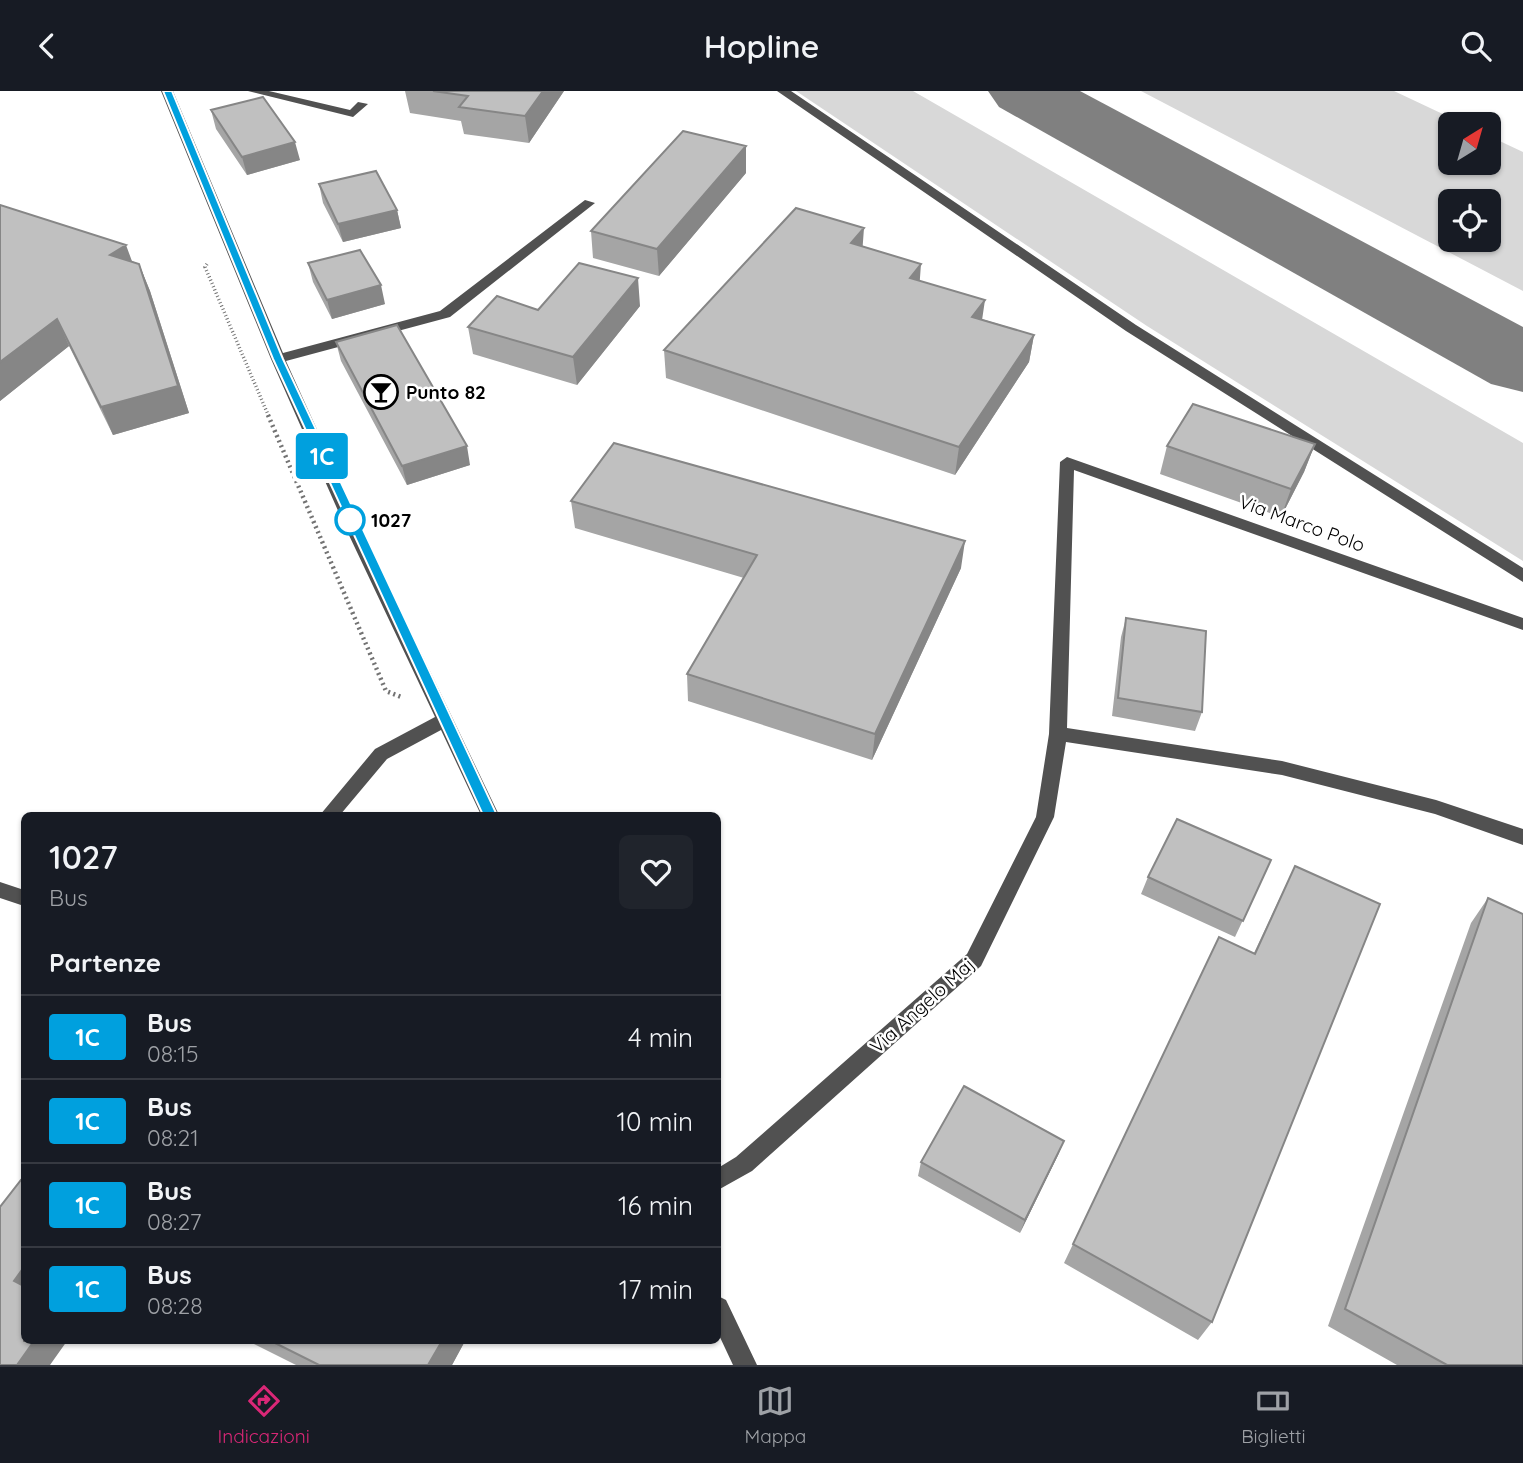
<!DOCTYPE html>
<html lang="it">
<style>
:root{--surface:#171b24;--page:#20242c;--text:#f1f3f6;--muted:#9ea1a6;--line:#363941;--accent:#db2777}
body{margin:0;font-family:Quicksand,sans-serif;background:var(--page);color:var(--text);height:100vh;display:flex;flex-direction:column;font-size:26px;white-space:nowrap}
*{box-sizing:border-box;margin:0}
p{font-size:23px;color:var(--muted)}
.icon{flex:none;width:38px;height:38px;fill:none;stroke:currentColor;stroke-width:2;stroke-linecap:round;stroke-linejoin:round}
.map{position:relative;flex:1;overflow:hidden}
.drawer{position:absolute;left:21px;top:721px;width:700px;height:532px;display:flex;flex-direction:column;background:var(--surface);border-radius:10px;box-shadow:0 2px 5px #0004}
.drawer>*{flex:none}
.badge{padding:0 14px;border-radius:5px;font-size:24px;line-height:46px}
.needle{width:46px;rotate:37deg}
.controls{position:absolute;left:1438px;top:21px;display:grid;gap:14px}
.controls a{display:grid;place-items:center;width:63px;height:63px;border-radius:10px;background:var(--surface);box-shadow:0 2px 5px #0004;font-size:35px}
.map>.badge{position:absolute;translate:-50% -50%;box-shadow:0 0 0 4px #fff}
h2{padding:0 28px;font-size:26px;line-height:63px}
.round{display:grid;place-items:center;flex:none;width:74px;height:74px;border-radius:10px;background:var(--page)}
.summary{display:flex;align-items:center;justify-content:space-between;height:119px;padding:0 28px}
h1{font-size:33px;font-weight:600;line-height:52px}
ul{padding:0;list-style:none}
li{display:flex;align-items:center;gap:21px;height:84px;padding:0 28px;border-top:2px solid var(--line)}
li div{flex:1}
li b{display:block;font-size:26px}
li em{font-style:normal}
li .badge{min-width:77px;font-weight:700;text-align:center}
header{display:flex;justify-content:space-between;align-items:center;height:91px;padding:0 28px;background:var(--surface);font-size:32px;font-weight:600}
.dock{display:flex;justify-content:space-around;align-items:center;height:98px;border-top:2px solid var(--line);background:var(--surface);font-size:19px;color:var(--muted)}
.dock a{display:grid;justify-items:center;gap:4px}
.dock .active{color:var(--accent)}
.map>svg:first-child{display:block}
.green{fill:#d8d8d8;fill-rule:evenodd}
.lines{fill:none;stroke-linecap:round;stroke-linejoin:round}
.taxiway{fill:#808080;fill-rule:evenodd}
.path-far1{stroke:#737373;stroke-width:3.5;stroke-dasharray:1 2.5;stroke-linecap:butt}
.path{stroke:#737373;stroke-width:4.5;stroke-dasharray:2 3.5;stroke-linecap:butt}
.minor{fill:#515151;fill-rule:evenodd}
.wall{fill:#a5a5a5}
.shaded-wall{fill:#868686}
.building{fill:#c0c0c0;stroke:#868686;stroke-width:2}
.line{fill:#00a0de;stroke:#fff;stroke-width:2}
.stop-dot{fill:#fff;stroke:#00a0de;stroke-width:3.5}
.labels{text-anchor:middle;dominant-baseline:central;stroke-width:5;stroke-linejoin:round;paint-order:stroke}
.poi-label{font-size:19px;font-weight:bold;fill:#000;stroke:#fff;text-anchor:start}
.stop-label{font-size:19px;font-weight:bold;fill:#000;stroke:#fff;text-anchor:start}
.street-label{font-size:19px;fill:#000;stroke:#fff}
</style>
<header><svg class="icon" aria-label="back" viewBox="0 0 24 24"><path d="M15 5l-7 7 7 7"/></svg>Hopline<svg class="icon" aria-label="search" viewBox="0 0 24 24"><circle cx="10" cy="10" r="6"/><path d="M15 15l6 6"/></svg></header>
<div class="map">
<svg width="1523" height="1274" viewBox="0 0 1523 1274">
<rect width="100%" height="100%" fill="#fff"/>
<!-- green -->
<path class="green" d="M796,0h117l610,352v118l-376,-235z
M1141,0h253l70,33h-13v39h38v-27l34,16v139zM1451,110h38v39h-38z"/>
<g class="lines">
<!-- taxiway -->
<path class="taxiway" d="M988,0h92l443,236v65l-32,-8 -492,-277z"/>
<!-- path-far1 -->
<path class="path-far1" d="M207,173l-2,3 64,150"/>
<!-- path -->
<path class="path" d="M268,324l118,276 15,6"/>
<!-- minor -->
<path class="minor" d="M161,0h12l110,262 157,-42 145,-111 10,3 -145,114 -164,44 77,170 136,284h-18l-40,-85 -54,29 -47,56h-20l55,-66 60,-32 -88,-186 -76,-172z
M248,0h21l81,19 8,-8 10,2 -15,13z
M777,0h14l345,234 387,243v14l-397,-251z
M1067,366l456,161v12l-449,-160 -7,258 215,33 154,39 87,29v16l-88,-31 -153,-39 -216,-33 -12,75 -73,149 -229,205 -34,19v-22l18,-11 231,-203 69,-137 13,-83 11,-272z
M0,791l24,8v16l-24,-8z
M718,1205l8,4 31,65h-24l-15,-32z"/>
</g>
<!-- wall -->
<path class="wall" d="M405,0h159l-35,52 -65,-9 -3,-13 -51,-8z
M211,19l89,50 -53,15 -31,-46z
M746,82l-87,103 -66,-18 -2,-27z
M319,93l78,26 4,18 -58,14 -20,-39z
M0,114l139,59 11,27 39,122 -76,22 -44,-89 -69,55z
M863,156l119,72 52,16 -5,27 -74,113 -289,-97 -2,-28z
M308,172l77,41 -53,15 -19,-37z
M640,215l-63,79 -104,-31 -5,-27 70,-17z
M336,251l134,123 -63,20 -66,-124z
M1315,353l-11,28 -23,45 -121,-43 7,-28z
M571,410l390,67 -89,192 -184,-59 -1,-27 57,-96 -169,-50z
M1126,527l76,94 -7,19 -83,-15 9,-79z
M1271,769l-36,77 -94,-43 7,-17z
M1295,775l-83,456 -14,18 -134,-77 155,-326 35,16 29,-62z
M1488,807l35,467h-126l-69,-39 143,-403z
M1064,1050l-6,14 -38,78 -102,-57 3,-14z
M248,1250h217l-13,24h-156z"/>
<!-- shaded-wall -->
<path class="shaded-wall" d="M543,0h21l-35,52 -4,-27z
M295,51l5,18 -53,15 -5,-18z
M746,55v27l-87,103 -2,-27z
M397,119l4,18 -58,14 -5,-18z
M864,137l-2,27 -11,-12z
M126,154l10,27 -26,-17z
M139,173l11,27 39,122 -76,22 -12,-28z
M921,173l-2,27 -9,-13z
M638,187l2,28 -63,79 -4,-28z
M381,194l4,19 -53,15 -5,-19z
M985,209l-4,27 -9,-10z
M57,228l12,27 -69,55v-39z
M1034,244l-5,27 -74,113 4,-28z
M1315,353l-11,28 -23,45 10,-28z
M467,355l3,19 -63,20 -5,-19z
M965,450l-4,27 -89,192 3,-26z
M1064,1050l-6,14 -38,78 5,-13z
M24,1176v23l-10,-9z
M34,1250h33l-17,24h-33z
M442,1250h23l-13,24h-24z"/>
<!-- building -->
<path class="building" d="M433,0h110l-18,25 -66,-9 9,-11z
M263,6l32,45 -53,15 -31,-47z
M683,40l63,15 -89,103 -66,-18z
M376,80l21,39 -59,14 -19,-40z
M0,114l126,40 -16,10 29,9 39,122 -77,21 -44,-88 -57,43z
M796,117l68,20 -13,15 70,21 -11,14 75,22 -13,17 62,18 -75,112 -295,-97z
M360,159l21,35 -54,15 -19,-37z
M579,172l59,15 -65,79 -105,-30 29,-31 41,14z
M397,234l70,121 -65,20 -66,-124z
M1193,313l122,40 -24,45 -124,-43z
M614,352l351,98 -90,193 -188,-60 70,-119 -186,-54z
M1126,527l80,13 -4,81 -84,-14z
M1177,728l94,41 -28,61 -95,-44z
M1295,775l85,38 -168,418 -139,-78 146,-307 36,17z
M1488,807l35,16v451h-76l-102,-56z
M964,995l100,55 -39,79 -104,-58z
M21,1089l3,1v86l-10,14 10,5v55h10l-17,24h-17v-158z
M271,1250h171l-14,24h-109z"/>
<!-- line -->
<path class="line" d="M163,0h9l111,268 214,456 -2,5 -5,1 -7,-6 -210,-456z"/>
<!-- icons -->
<defs>
<g id="bar-ring" transform="scale(1.75)"><circle r="9.5" fill="#fff" stroke="#000" stroke-width="1.5"/><path d="M-6-5H6L.8 .8V4.5H3.5V6h-7V4.5H-.8V.8Z" fill="#000"/></g>
</defs>
<g fill-rule="evenodd">
<use href="#bar-ring" x="381" y="301"/>
</g>
<!-- markers -->
<circle class="stop-dot" cx="350" cy="429" r="14"/>
<g class="labels">
<!-- poi labels -->
<g class="poi-label">
<text x="406" y="301">Punto 82</text>
</g>
<!-- stop labels -->
<g class="stop-label">
<text x="371" y="429">1027</text>
</g>
<!-- street labels -->
<g class="street-label">
<text transform="translate(1302 432) rotate(20)">Via Marco Polo</text>
<text transform="translate(922 914) rotate(-42)">Via Angelo Maj</text>
</g>
</g>
</svg>
<div class="controls">
<a><svg class="needle" viewBox="-14 -14 28 28"><path d="M0-13l5 13h-10z" fill="#e53935"/><path d="M0 13l5-13h-10z" fill="#9ea1a6"/></svg></a>
<a><svg class="icon" aria-label="locate" viewBox="0 0 24 24"><circle cx="12" cy="12" r="6"/><path d="M12 2v4M12 18v4M2 12h4M18 12h4"/></svg></a>
</div>
<b class="badge" style="left:322px;top:365px;background:#00a0de;color:#fff">1C</b>
<section class="drawer">
<div class="summary"><div><h1>1027</h1><p>Bus</p></div><a class="round"><svg class="icon" aria-label="heart" viewBox="0 0 24 24"><path d="M12 20l-8-8c-3-5 5-10 8-4 3-6 11-1 8 4z"/></svg></a></div>
<h2>Partenze</h2>
<ul>
<li><span class="badge" style="background:#00a0de;color:#fff">1C</span><div><b>Bus</b><p>08:15</p></div><em>4 min</em></li>
<li><span class="badge" style="background:#00a0de;color:#fff">1C</span><div><b>Bus</b><p>08:21</p></div><em>10 min</em></li>
<li><span class="badge" style="background:#00a0de;color:#fff">1C</span><div><b>Bus</b><p>08:27</p></div><em>16 min</em></li>
<li><span class="badge" style="background:#00a0de;color:#fff">1C</span><div><b>Bus</b><p>08:28</p></div><em>17 min</em></li>
</ul>
</section>
</div>
<nav class="dock">
<a class="active"><svg class="icon" aria-label="directions" viewBox="0 0 24 24"><path d="M12 3l9 9-9 9-9-9zM9 14v-3h6M13 9l2 2-2 2"/></svg>Indicazioni</a>
<a><svg class="icon" aria-label="map" viewBox="0 0 24 24"><path d="M3 6l6-2 6 2 6-2v14l-6 2-6-2-6 2zM9 4v14M15 6v14"/></svg>Mappa</a>
<a><svg class="icon" aria-label="tickets" viewBox="0 0 24 24"><path d="M3 7h18v10H3zM15 7v10"/></svg>Biglietti</a>
</nav>
